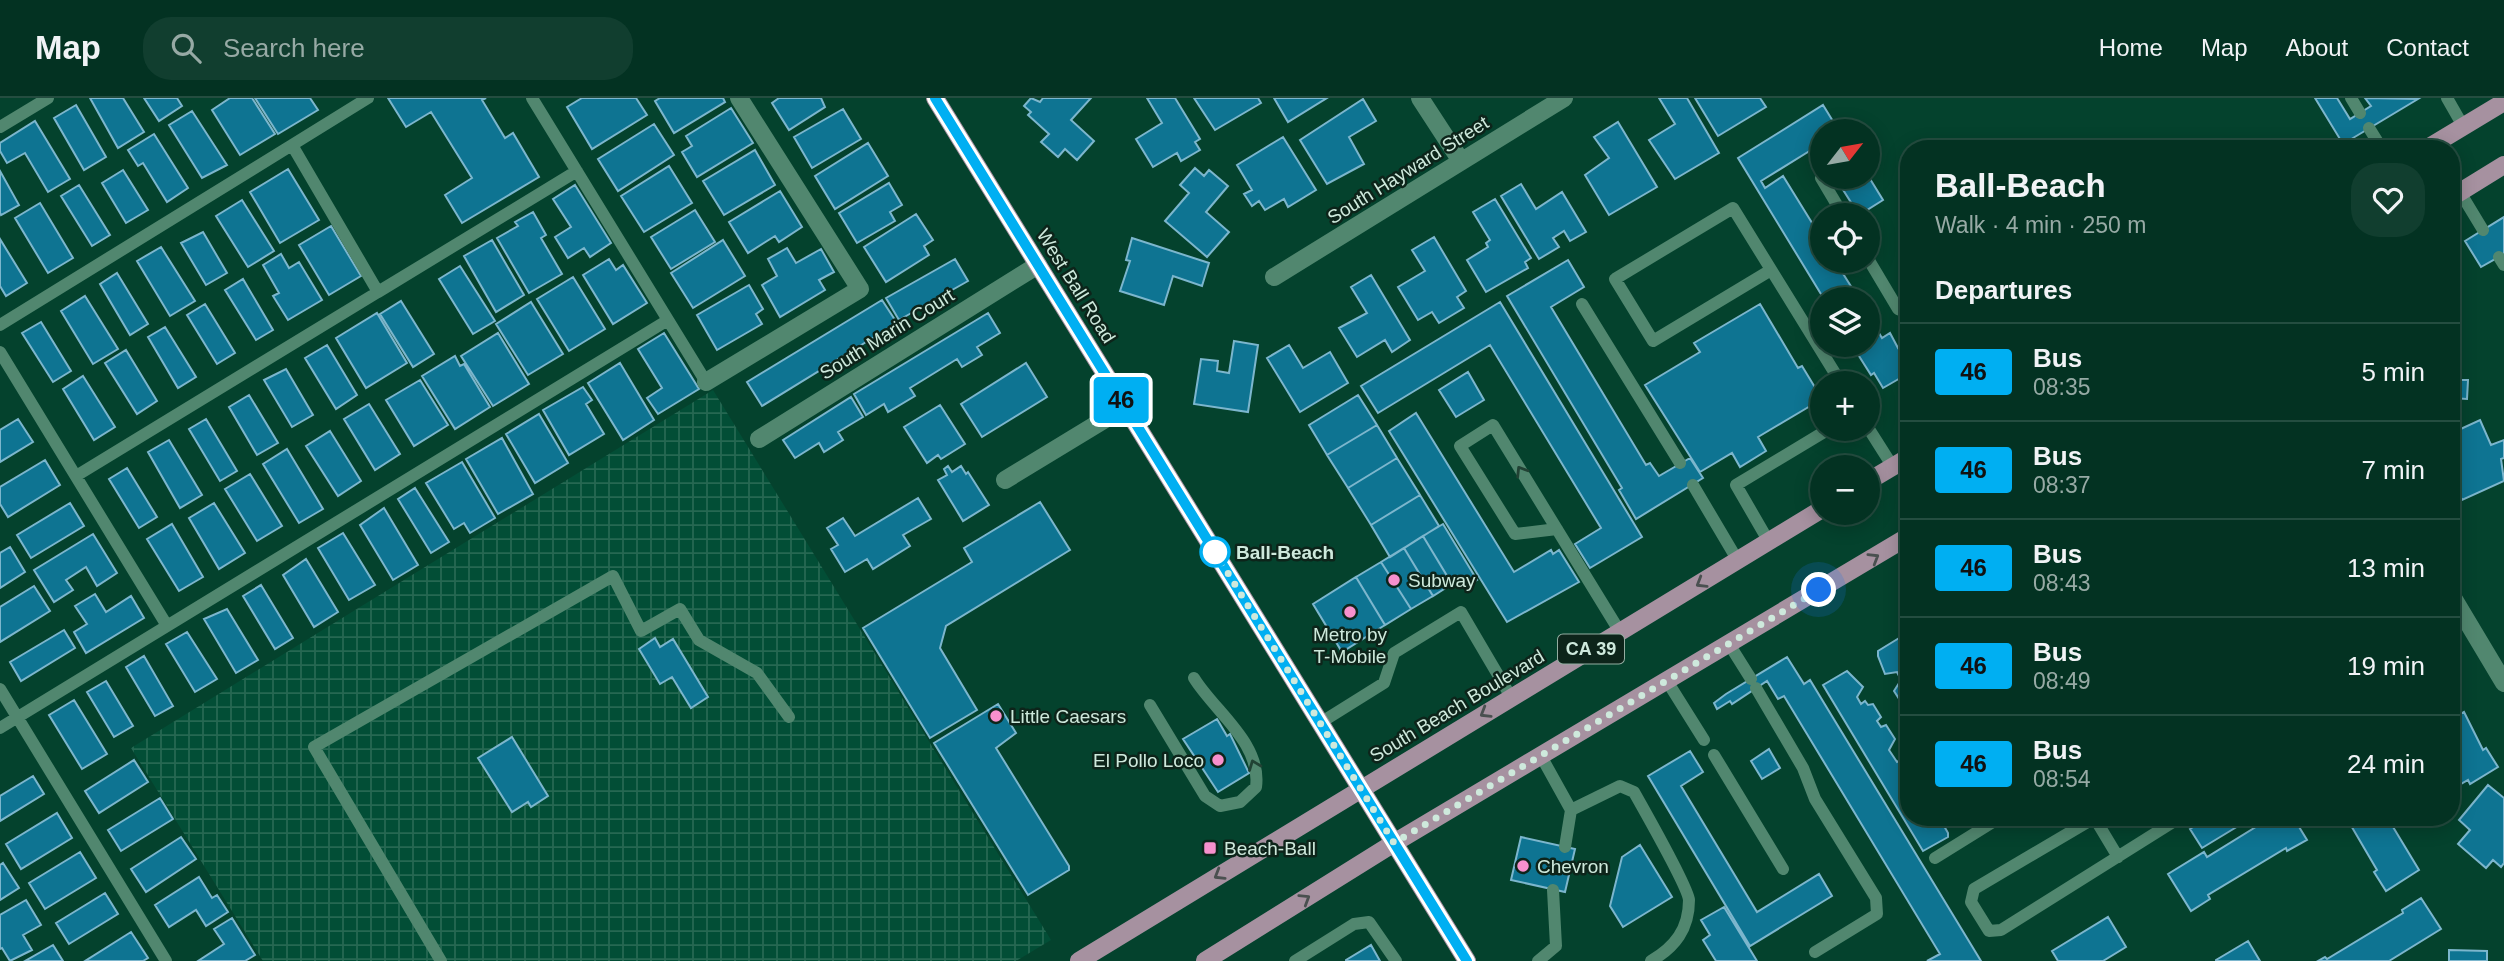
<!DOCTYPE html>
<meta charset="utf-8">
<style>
:root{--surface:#033222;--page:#113e2f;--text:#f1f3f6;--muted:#97aaa5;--line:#244d40}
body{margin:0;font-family:Arial,sans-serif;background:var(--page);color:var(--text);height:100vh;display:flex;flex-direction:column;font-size:26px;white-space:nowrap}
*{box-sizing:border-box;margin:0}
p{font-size:23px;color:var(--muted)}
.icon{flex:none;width:38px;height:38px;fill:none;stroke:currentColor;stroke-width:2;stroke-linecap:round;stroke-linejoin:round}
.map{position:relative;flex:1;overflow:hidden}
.panel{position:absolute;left:1900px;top:42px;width:560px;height:686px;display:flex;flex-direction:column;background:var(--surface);border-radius:28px;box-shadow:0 4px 18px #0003,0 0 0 2px var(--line)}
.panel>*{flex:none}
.badge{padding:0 14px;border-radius:5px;font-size:24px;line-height:46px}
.needle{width:46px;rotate:59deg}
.buttons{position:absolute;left:1810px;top:21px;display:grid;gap:14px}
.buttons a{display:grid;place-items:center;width:70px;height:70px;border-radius:50%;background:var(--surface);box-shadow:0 4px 18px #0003,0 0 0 2px var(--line);font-size:35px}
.you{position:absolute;width:35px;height:35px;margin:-18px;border:5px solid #fff;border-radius:50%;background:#1a73e8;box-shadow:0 0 0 10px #1a73e833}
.map>.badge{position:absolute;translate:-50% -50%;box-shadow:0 0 0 4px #fff}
h2{padding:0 35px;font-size:26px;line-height:63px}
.round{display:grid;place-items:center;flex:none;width:74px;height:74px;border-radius:28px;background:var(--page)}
.head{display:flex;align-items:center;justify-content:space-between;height:119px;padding:0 35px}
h1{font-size:33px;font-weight:800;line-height:52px}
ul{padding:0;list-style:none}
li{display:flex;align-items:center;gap:21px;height:98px;padding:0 35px;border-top:2px solid var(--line)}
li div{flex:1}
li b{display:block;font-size:26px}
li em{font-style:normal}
li .badge{min-width:77px;font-weight:700;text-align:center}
header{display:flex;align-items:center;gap:42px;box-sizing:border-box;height:98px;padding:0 35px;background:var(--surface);border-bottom:2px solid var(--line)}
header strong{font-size:33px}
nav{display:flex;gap:38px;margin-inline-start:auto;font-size:24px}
.search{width:490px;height:63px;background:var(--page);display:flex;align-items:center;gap:18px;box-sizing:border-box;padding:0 24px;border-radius:28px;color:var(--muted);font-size:26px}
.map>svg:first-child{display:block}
.industrial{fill:url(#industrial-grid)}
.building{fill:#0e7492;stroke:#7cb6cd;stroke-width:2}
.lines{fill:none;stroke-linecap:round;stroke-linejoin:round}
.lane{stroke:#51876f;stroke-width:12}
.street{stroke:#51876f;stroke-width:18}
.primary{stroke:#a691a0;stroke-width:18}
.oneway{stroke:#214234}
.oneway2{stroke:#4a5050}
.line-casing{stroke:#fff;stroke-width:16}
.line{stroke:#00aff2;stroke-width:10}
.walk{stroke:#cee9dc;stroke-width:7;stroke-dasharray:0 12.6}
.stop-dot{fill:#fff;stroke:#00aff2;stroke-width:3.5}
.poi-dot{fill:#f790cd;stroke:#0d241a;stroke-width:2.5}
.labels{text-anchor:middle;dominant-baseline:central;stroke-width:5;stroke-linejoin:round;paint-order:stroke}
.shield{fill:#0d241a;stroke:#94aea2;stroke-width:2}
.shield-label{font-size:18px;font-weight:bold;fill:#cee9dc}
.street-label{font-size:19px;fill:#cee9dc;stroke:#0d241a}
.stop-label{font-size:19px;font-weight:bold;fill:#cee9dc;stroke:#0d241a;text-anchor:start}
.poi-label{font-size:19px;fill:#cee9dc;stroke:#0d241a;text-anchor:start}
</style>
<header>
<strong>Map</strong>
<div class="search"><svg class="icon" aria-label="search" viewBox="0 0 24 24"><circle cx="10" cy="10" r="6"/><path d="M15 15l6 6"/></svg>Search here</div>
<nav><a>Home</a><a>Map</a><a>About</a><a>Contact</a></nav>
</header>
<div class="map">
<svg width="2504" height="863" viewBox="0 0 2504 863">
<defs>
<pattern id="industrial-grid" width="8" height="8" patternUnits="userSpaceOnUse" patternTransform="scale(1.75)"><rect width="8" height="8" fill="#024e36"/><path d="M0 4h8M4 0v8" fill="none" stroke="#266852"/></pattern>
</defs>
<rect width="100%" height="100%" fill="#04422d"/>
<!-- industrial -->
<path class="industrial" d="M713,292l338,550 -35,21h-753l-132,-213z"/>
<!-- building -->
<path class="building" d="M90,0h33l21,34 -26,16z
M144,0h33l5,8 -23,15z
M230,0h22l23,36 -35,21 -28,-45z
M255,0h55l8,12 -40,24z
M388,0h98l-4,2 23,38 8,-5 26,44 -77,46 -17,-28 27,-17 -41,-66 -25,15z
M582,0h54l11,17 -55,34 -25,-42z
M660,0h63l2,4 -51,31 -19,-32z
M779,0h42l4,9 -36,23 -17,-27z
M1031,0l9,4 3,-4h48l-20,22 23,21 -17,19 -12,-11 -7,8 -17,-15 8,-8 -21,-19 3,-3 -7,-6z
M1147,0h28l25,41 -5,3 5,8 -19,11 -4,-8 -24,14 -17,-28 26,-16z
M1194,0h64l3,5 -46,27z
M1274,0h53l-39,24z
M1659,0h28l32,55 -44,26 -26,-39 26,-16z
M1695,0h65l6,9 -48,29z
M2315,0h22l13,21 21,-13 -6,-8 53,1 -75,45z
M1363,1l13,22 -27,16 15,27 -37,20 -27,-44z
M76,7l30,52 -22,13 -30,-52z
M1823,7l16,26h-17v24l-6,-8 -55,34 4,7 18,-12 39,63v22h13l24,38h-35l-86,-141z
M731,10l22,35 -56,34 -15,-25 10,-6 -6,-10z
M843,11l18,30 -49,29 -18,-31z
M192,13l35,54 -25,13 -33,-53z
M35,23l35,58 -22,13 -23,-39 -18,10 -7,-12v-8z
M1618,24l39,65 -48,28 -24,-40 24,-17 -15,-21z
M654,26l20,31 -56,36 -20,-32z
M154,36l34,54 -21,14 -24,-39 -5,3 -10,-16z
M1283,39l33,53 -28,17 -4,-8 -19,11 -6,-9 -7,5 -8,-12 8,-4 -15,-25z
M868,45l20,33 -53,33 -20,-33z
M755,52l20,35 -51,30 -21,-34z
M669,68l23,37 -48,29 -23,-36z
M1195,70l9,8 5,-6 19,16 -22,26 23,20 -22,25 -42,-36 24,-28 -9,-8z
M288,71l31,51 -39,23 -30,-51z
M123,72l25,40 -22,13 -24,-40z
M0,73l19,34 -18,10 -1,-2z
M1867,76l16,26 -24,15 -24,-38z
M889,85l13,22 -12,7 5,9 -38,22 -18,-30z
M1521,86l15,25 26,-17 24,40 -16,9 -6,-10 -11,7 6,9 -20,12 -38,-63z
M79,87l31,50 -18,11 -31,-50z
M575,87l36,58 -21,14 -6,-9 -16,10 -13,-21 16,-10 -18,-28z
M780,93l22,36 -23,15 -4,-6 -27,17 -19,-31z
M1495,101l36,59 -6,4 3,6 -42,24 -19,-32 21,-13 -2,-4 4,-3 -17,-28z
M242,102l32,51 -26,16 -32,-51z
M40,105l33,55 -25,15 -33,-55z
M695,112l20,32 -44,27 -20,-32z
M533,114l13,23 -5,3 21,36 -33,19 -32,-55 21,-12 -3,-4z
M916,116l17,26 -9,6 5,9 -43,27 -22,-35z
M2504,119v37l-23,13 -16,-26z
M331,128l30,50 -32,19 -30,-50z
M203,134l24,41 -21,12 -25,-42z
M1434,139l32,54 -9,6 7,11 -25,15 -7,-11 -14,8 -20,-33 27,-16 -13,-21z
M1132,140l77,25 -7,23 -29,-10 -9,29 -44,-14 10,-30 -4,-1z
M0,141l27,44 -21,13 -6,-10z
M492,142l32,55 -28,17 -32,-56z
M723,142l22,36 -52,32 -22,-35z
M161,149l34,54 -25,15 -33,-55z
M787,150l9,15 25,-14 13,23 -15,8 6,10 -45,27 -18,-32 15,-9 -9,-17z
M281,156l8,14 10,-6 23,38 -34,20 -15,-24 6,-3 -16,-28z
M609,161l7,11 7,-5 24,38 -34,21 -30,-49z
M955,161l13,22 -69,39 -13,-22z
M1568,162l16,27 -33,20 95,158 4,-2 9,13 31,-18 13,20 -67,41 -17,-29 3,-2 -115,-192z
M460,168l35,55 -22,13 -34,-55z
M117,175l31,51 -18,11 -30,-51z
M1371,177l39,65 -18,12 -7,-12 -28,17 -18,-29 28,-15 -16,-26z
M573,179l32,52 -36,22 -32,-52z
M243,181l30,51 -17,10 -31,-50z
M749,187l14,24 -7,5 6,10 -45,26 -20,-35z
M85,198l33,53 -25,15 -32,-53z
M882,202l15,23 -135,83 -15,-24z
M401,203l33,53 -21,13 -33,-53z
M531,204l32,52 -35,21 -32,-51z
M1500,204l142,235 -52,31 -15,-24 26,-16 -111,-183 -112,68 -17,-27z
M205,206l30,49 -18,11 -30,-49z
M1760,206l38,64 4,-2 20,33 -64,38 8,14 -26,16 -8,-14 -32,19 -55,-87 55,-33 -6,-9z
M377,215l30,50 -41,25 -30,-50z
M988,215l12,20 -23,14 5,8 -20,12 -5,-8 -47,29 5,8 -27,16 -4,-8 -18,11 -12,-21z
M1867,215l15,25 8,-5 8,15 11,-7v32l-26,15 -9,-15 -3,2 -19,-30h15z
M41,224l30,49 -18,11 -31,-49z
M165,229l31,50 -18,11 -30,-51z
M498,235l31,51 -36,22 -32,-50z
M664,235l35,56 -41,25 -11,-16 15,-10 -24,-39z
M1234,243l24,4 -10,67 -54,-8 7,-45 17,2 -1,10 12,2z
M327,247l30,50 -21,14 -31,-51z
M1289,247l14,23 27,-16 18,31 -48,29 -33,-54z
M126,252l31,51 -20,13 -32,-51z
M2452,252l9,1 -1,15 -8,-1z
M455,258l5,10 4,-2 26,43 -35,22 -33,-53z
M620,265l34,57 -31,20 -35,-57z
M1026,265l21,34 -65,40 -21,-33z
M286,271l27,46 -21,12 -28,-47z
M1468,274l16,28 -28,17 -17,-27z
M83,278l32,51 -21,13 -31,-51z
M420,282l28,45 -34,21 -28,-46z
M2452,282h16l-1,19 -15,-1z
M583,289l9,13 -6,4 18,30 -35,21 -26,-45z
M249,297l29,48 -21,12 -28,-48z
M1358,297l19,30 -50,30 -18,-30z
M851,299l12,20 -25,15 5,8 -19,12 -5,-9 -24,15 -12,-18z
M369,306l31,50 -25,16 -31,-51z
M940,307l25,39 -24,15 -3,-4 -11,8 -23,-36z
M1416,315l98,159 37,-22 2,4 6,-4 20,32 -72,40 -118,-191z
M539,316l29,49 -33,20 -29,-49z
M18,321l15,23 -33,20v-32z
M206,321l31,52 -17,10 -31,-52z
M2480,322l11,25 13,-5v18l-3,1 3,22 -42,19 -10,-23v-44z
M1377,327l20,33 -49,30 -21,-33z
M330,333l31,50 -23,15 -32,-50z
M502,340l31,56 -35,20 -32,-55z
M169,342l33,55 -22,13 -32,-56z
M287,351l36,60 -24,14 -36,-59z
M1397,360l23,37 -49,30 -23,-37z
M45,362l15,25 -52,32 -8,-13v-17z
M462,364l33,56 -25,15 -6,-10 -10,6 -28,-46z
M948,368l4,6 9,-6 5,8 2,-2 21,33 -26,16 -25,-41 9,-5 -3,-6z
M127,370l30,49 -18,11 -30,-49z
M250,376l32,52 -25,15 -32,-52z
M415,390l34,54 -18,11 -33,-54z
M1420,397l19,31 -49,31 -19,-32z
M918,400l13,21 -28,16 7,11 -37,23 -6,-10 -22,13 -14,-23 7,-4 -11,-17 16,-10 12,18z
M1040,404l30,48 -124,76 -6,22 37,62 -47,28 -67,-110 109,-66 -8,-14z
M70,405l14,23 -53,32 -14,-23z
M214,405l31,50 -26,16 -30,-51z
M384,410l34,57 -25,15 -33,-55z
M172,426l31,53 -24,14 -32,-52z
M1443,426l34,56 -7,4 -5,-8 -13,8 -29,-48z
M343,435l32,52 -26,15 -31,-52z
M93,436l24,39 -20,13 -11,-19 -20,13 7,10 -19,12 -20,-32z
M1423,438l29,48 -19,12 -29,-48z
M10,449l15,25 -25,16v-35z
M1404,450l29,48 -22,13 -30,-47z
M306,461l32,53 -24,15 -31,-52z
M1381,464l30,47 -26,16 -29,-48z
M1356,479l29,48 -43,27 -29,-48z
M261,487l32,53 -18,11 -32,-53z
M34,488l16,25 -50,31v-35z
M95,496l11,18 25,-16 13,22 -58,35 -12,-21 13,-8 -12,-18z
M227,511l31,51 -22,13 -32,-54z
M64,532l11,18 -54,33 -11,-19z
M187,534l30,47 -22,13 -29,-48z
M1909,534v71l-6,2 -9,-14 7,-11 -4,-8 -12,2 -7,-18v-5z
M655,540l5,9 13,-8 35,58 -17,11 -19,-31 -12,7 -21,-35z
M144,558l29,50 -18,10 -29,-49z
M1787,559l17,27 6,-4 171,281h-54l13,-7 -156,-258 -6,3 -11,-18 -35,23 -2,-3 -13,8 -3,-6 12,-9z
M1847,573l16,16 -6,10 4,7 4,-3 3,4 5,-1 8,13 -4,4 4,6 5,-2 9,14 -6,11 8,12 4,-2 3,6 5,-2v53h30l9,16v4l-25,14 -100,-166z
M106,583l27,45 -19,11 -27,-45z
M74,602l33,54 -25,15 -33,-54z
M998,606l18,29 -20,15 73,118v4l-41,25 -94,-152z
M2464,614l19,38 3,-2 12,19 -28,17 -2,-4 -14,8 -2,-69z
M1217,621l10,17 3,-2 19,39 -31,19 -35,-53z
M512,639l36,59 -17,11 -3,-5 -16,10 -34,-54z
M1769,651l11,19 -18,11 -11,-18z
M1690,653l13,21 -22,14 76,126 62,-38 13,22 -82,50 -102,-170z
M134,662l14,22 -49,31 -14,-22z
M33,678l11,18 -44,27v-25z
M2488,687l16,13v65l-3,4 -8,-7 -7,8 -28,-24 12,-14 -11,-10z
M160,700l13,21 -52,32 -13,-21z
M57,715l15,25 -51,31 -15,-25z
M2210,719h43l-51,31 -12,-19z
M2272,719h21l14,23 -20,11 -1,-3 -78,47 2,4 -19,12 -23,-37 36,-22 3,5z
M2346,719h41l32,53 -33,21 -12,-19 3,-2z
M181,739l15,22 -50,33 -15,-23z
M1521,739l54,12 -10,43 -54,-12z
M1640,747l32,52 -49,30 -13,-21 12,-49z
M80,754l16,26 -51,31 -16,-26z
M3,765l16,25 -19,12v-35z
M199,779l13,21 5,-3 11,17 -22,14 -10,-16 -27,17 -14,-22z
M105,795l13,21 -49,30 -13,-21z
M2421,800l20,31 -52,32h-71l7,-4 2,2 76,-46 -1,-3z
M26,802l15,25 -18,10 9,15 -22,11 -8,-13 -2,1v-34z
M1724,809l33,54h-41l-13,-21 7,-5 -9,-15z
M2108,819l18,30 -23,14h-45l-6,-10z
M232,820l23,37 -10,6h-47l26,-17 -10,-15z
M131,834l17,26 -5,3h-58z
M2248,843l12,20h-44v-1z
M53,847l10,16h-38z
M1371,847l9,16h-34v-1z
M2449,852l38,1v10h-38z"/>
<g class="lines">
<!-- lane -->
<path class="lane" d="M368,0l-76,47 86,147 199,-121
M532,0l174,284
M2351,0l9,15
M2447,0l16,28
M0,29l48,-29
M2369,30l13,21
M1821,80l22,37
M2460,94l23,38
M1867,159l31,52 11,4
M2499,159l5,8
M1771,172l-118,71 -38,-62 118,-71 108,175
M1582,206l98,159
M0,227l292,-180
M0,254l166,272
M1867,328l26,41
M76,378l302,-184
M1693,387l45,76
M1557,431l-42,5 -55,-88 33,-21 127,207
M1769,444l-33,-57 93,-56
M1729,546l22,35
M1667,583l37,59
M1756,590l47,80 12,31 61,99 1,16 -62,38
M0,591l166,272
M1150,607l55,91 15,10 20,-4 16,-15c6,-44 -42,-76 -62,-109
M1320,625l64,-40 10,-30 67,-41 50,85
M0,630l668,-408
M1714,657l69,114
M1541,658l30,54 -6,37
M1571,712l49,-24 14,6c9,16 54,95 55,108 0,29 -14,47 -38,61
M2094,719l24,40
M2096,719l-122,72 -3,13 18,29 12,-1 180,-113
M1935,760l66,-41
M441,863l-127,-214 299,-171 28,55 39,-22 19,31 58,33 32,44
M1295,863l59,-37 15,-2 27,39
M1538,863l18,-15 -3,-56"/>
<!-- street -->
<path class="street" d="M1420,0l41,63
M1274,179l290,-179
M706,284l154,-93 -121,-191
M759,341l279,-174
M1005,382l120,-73
M2452,498l52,87"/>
<!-- primary -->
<path class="primary" d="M935,0l532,863
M2426,51l78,-47
M2452,99l52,-32
M1867,384l42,-25
M1079,863l743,-452
M1205,863l189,-118 515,-307"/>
</g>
<!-- one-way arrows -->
<defs><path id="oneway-chevron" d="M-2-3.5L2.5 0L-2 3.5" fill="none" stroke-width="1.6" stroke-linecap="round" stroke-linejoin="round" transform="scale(1.75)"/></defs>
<g class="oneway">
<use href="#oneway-chevron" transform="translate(1521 373) rotate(-122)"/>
<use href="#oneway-chevron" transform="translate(1254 667) rotate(-111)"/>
</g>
<g class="oneway2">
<use href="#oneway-chevron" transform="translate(1874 460) rotate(-31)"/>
<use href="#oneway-chevron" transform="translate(1701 485) rotate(149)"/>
<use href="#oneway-chevron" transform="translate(1485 615) rotate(149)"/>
<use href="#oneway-chevron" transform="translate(1219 777) rotate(149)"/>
<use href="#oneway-chevron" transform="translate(1305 801) rotate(-32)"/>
</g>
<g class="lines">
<!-- line casing -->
<g class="line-casing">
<path id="line" d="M935,0l532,863"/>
</g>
<!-- line -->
<use href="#line" class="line"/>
<!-- walk -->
<path class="walk" d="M1215,454l179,291 425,-253"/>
</g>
<!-- markers -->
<circle class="stop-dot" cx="1215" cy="454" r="14"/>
<g class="poi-dot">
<circle cx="1394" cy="482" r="7"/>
<circle cx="1350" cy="514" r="7"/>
<circle cx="996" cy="618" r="7"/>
<circle cx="1218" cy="662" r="7"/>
<rect x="1203" y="743" width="14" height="14" rx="3.5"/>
<circle cx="1523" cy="768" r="7"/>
</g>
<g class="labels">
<!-- shield labels -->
<rect class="shield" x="1558" y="536.5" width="66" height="29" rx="5"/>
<g class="shield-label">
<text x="1591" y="551">CA 39</text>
</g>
<!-- street labels -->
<g class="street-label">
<text transform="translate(1408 72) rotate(-32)">South Hayward Street</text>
<text transform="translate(1076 188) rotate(58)">West Ball Road</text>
<text transform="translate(887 236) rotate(-32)">South Marin Court</text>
<text transform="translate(1457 608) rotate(-31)">South Beach Boulevard</text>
</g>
<!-- stop labels -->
<g class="stop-label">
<text x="1236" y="454">Ball-Beach</text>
</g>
<!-- poi labels -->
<g class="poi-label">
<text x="1408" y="482">Subway</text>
<text x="1350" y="536" text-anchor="middle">Metro by<tspan x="1350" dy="22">T-Mobile</tspan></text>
<text x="1010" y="618">Little Caesars</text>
<text x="1204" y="662" text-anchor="end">El Pollo Loco</text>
<text x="1224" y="750">Beach-Ball</text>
<text x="1537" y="768">Chevron</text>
</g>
</g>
</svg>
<div class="buttons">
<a><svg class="needle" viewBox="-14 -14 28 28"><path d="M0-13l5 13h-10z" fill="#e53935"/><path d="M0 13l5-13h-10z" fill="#97aaa5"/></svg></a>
<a><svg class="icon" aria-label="locate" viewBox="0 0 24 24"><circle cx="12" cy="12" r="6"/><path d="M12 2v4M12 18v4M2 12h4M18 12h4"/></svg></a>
<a><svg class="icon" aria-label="layers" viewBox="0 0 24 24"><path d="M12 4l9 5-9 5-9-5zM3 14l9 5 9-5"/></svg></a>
<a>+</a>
<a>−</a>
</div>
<div class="you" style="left:1819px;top:492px"></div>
<b class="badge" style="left:1121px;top:302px;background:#00aff2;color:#111">46</b>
<section class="panel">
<div class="head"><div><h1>Ball-Beach</h1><p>Walk · 4 min · 250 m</p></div><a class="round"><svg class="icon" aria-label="heart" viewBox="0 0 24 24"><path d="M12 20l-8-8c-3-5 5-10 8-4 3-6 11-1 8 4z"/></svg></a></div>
<h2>Departures</h2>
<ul>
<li><span class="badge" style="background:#00aff2;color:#111">46</span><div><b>Bus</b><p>08:35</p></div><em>5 min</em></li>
<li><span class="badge" style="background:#00aff2;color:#111">46</span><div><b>Bus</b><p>08:37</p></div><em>7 min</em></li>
<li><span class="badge" style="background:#00aff2;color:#111">46</span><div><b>Bus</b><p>08:43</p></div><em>13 min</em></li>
<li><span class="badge" style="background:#00aff2;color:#111">46</span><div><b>Bus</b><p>08:49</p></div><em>19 min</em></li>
<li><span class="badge" style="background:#00aff2;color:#111">46</span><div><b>Bus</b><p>08:54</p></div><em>24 min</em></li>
</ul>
</section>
</div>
